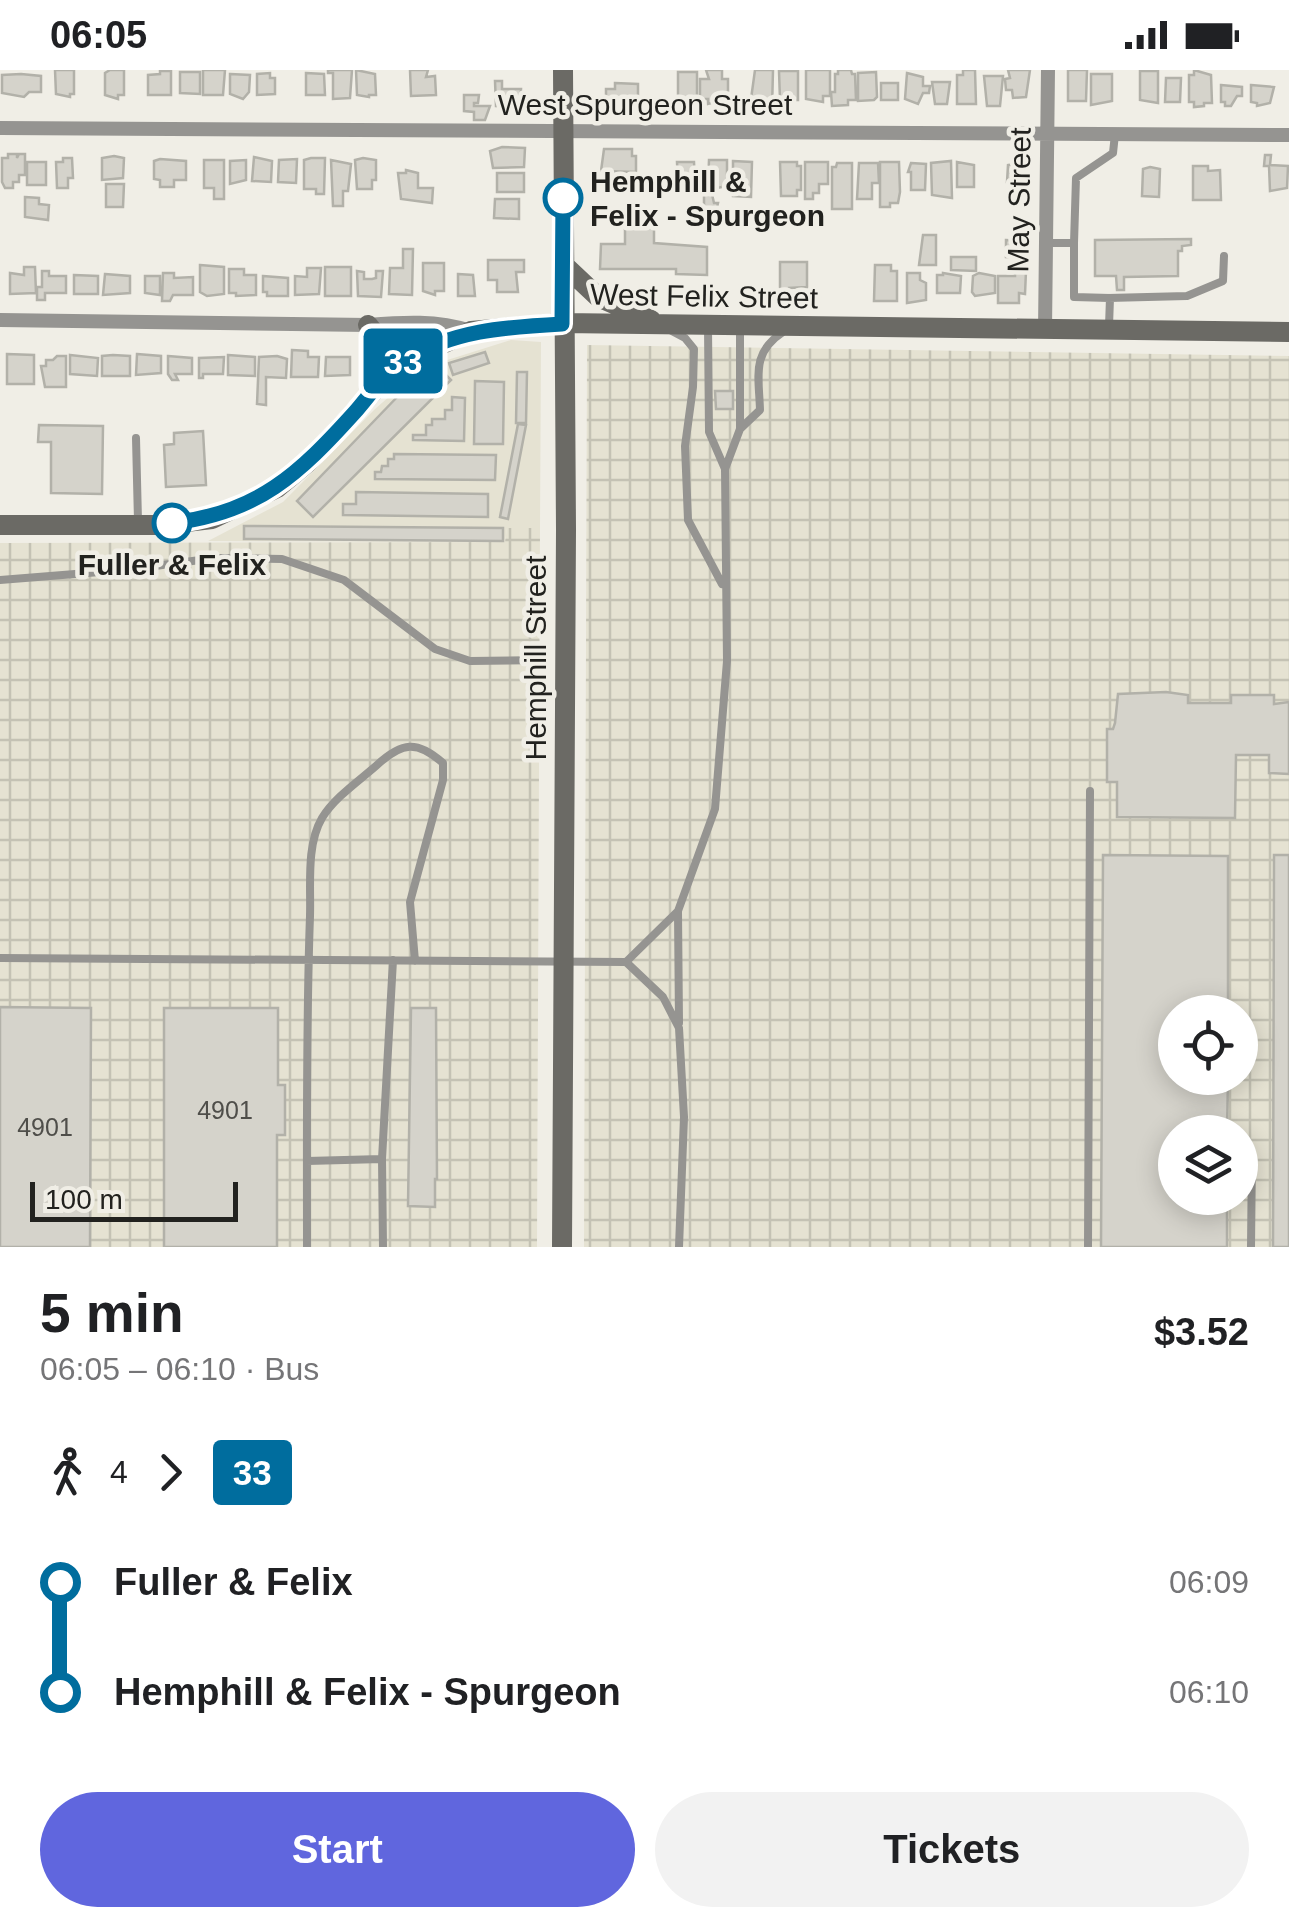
<!DOCTYPE html>
<meta charset="utf-8">
<style>
:root{--surface:#fff;--page:#f2f2f2;--text:#202124;--muted:#757577;--accent:#6066de}
body{margin:0;font-family:Arial,sans-serif;background:var(--page);color:var(--text);height:100vh;display:flex;flex-direction:column;font-size:38px;white-space:nowrap}
*{box-sizing:border-box;margin:0}
p{font-size:32px;color:var(--muted)}
.icon{flex:none;width:55px;height:55px;fill:none;stroke:currentColor;stroke-width:2;stroke-linecap:round;stroke-linejoin:round}
.map{position:relative;height:1177px;overflow:hidden}
.details{display:flex;flex-direction:column;background:var(--surface);flex:1}
.details>*{flex:none}
.badge{padding:0 20px;border-radius:8px;font-size:35px;line-height:65px}
.controls{position:absolute;left:1158px;top:925px;display:grid;gap:20px}
.controls a{display:grid;place-items:center;width:100px;height:100px;border-radius:50%;background:var(--surface);box-shadow:0 5px 25px #0003;font-size:50px}
.scale{position:absolute;left:30px;bottom:25px;width:208px;box-sizing:border-box;padding-left:10px;border:5px solid #22221f;border-top:0;font-size:28px;line-height:35px;white-space:nowrap;color:#22221f;-webkit-text-stroke:8px #f0eee6;paint-order:stroke}
.map>.badge{position:absolute;translate:-50% -50%;box-shadow:0 0 0 5px #fff}
.legs{display:flex;align-items:center;gap:15px;height:110px;padding:0 40px;font-size:32px}
.legs p{margin-inline-start:auto}
.overview{display:flex;align-items:center;justify-content:space-between;height:170px;padding:0 40px}
h1{font-size:55px;font-weight:600;line-height:75px}
.action{display:flex;gap:20px;margin-top:auto;padding:20px 40px}
.action a{flex:1;height:115px;border-radius:60px;background:var(--accent);color:#fff;font-size:40px;font-weight:600;line-height:115px;text-align:center}
.action a+a{background:var(--page);color:var(--text)}
ul{padding:0 40px;list-style:none}
li{display:flex;align-items:center;gap:35px;height:110px;font-size:38px}
li i{display:grid;place-items:center;width:15px;height:100%;margin:0 12px;background:currentColor}
li i::after{content:'';width:25px;height:25px;margin:-12px;border:8px solid;border-radius:50%;background:var(--surface)}
li p{margin-inline-start:auto}
li:first-child i{background:linear-gradient(#0000 50%,currentColor 0)}
li:last-child i{background:linear-gradient(currentColor 50%,#0000 0)}
.status{display:flex;justify-content:space-between;align-items:center;height:70px;padding:0 50px;background:var(--surface);direction:ltr}
.status svg{height:28px;fill:currentColor}
.map>svg:first-child{display:block}
.built{fill:#e5e2d2}
.industrial{fill:url(#industrial-grid);fill-rule:evenodd}
.building{fill:#d5d3cb;stroke:#b2b1a9;stroke-width:2.5}
.lines{fill:none;stroke-linecap:round;stroke-linejoin:round}
.lane{stroke:#959491;stroke-width:8}
.street{stroke:#959491;stroke-width:14}
.secondary{stroke:#6b6a65;stroke-width:20}
.line-1-casing{stroke:#fff;stroke-width:22}
.line-1{stroke:#006d9e;stroke-width:15}
.stop-1-dot{fill:#fff;stroke:#006d9e;stroke-width:5}
.labels{text-anchor:middle;dominant-baseline:central;stroke-width:9;stroke-linejoin:round;paint-order:stroke}
.number-label{font-size:25px;fill:#4f4e4a}
.street-label{font-size:30px;fill:#22221f;stroke:#f0eee6}
.stop-label{font-size:30px;font-weight:bold;fill:#22221f;stroke:#f0eee6;text-anchor:start}
</style>
<div class="status"><b>06:05</b><svg viewBox="0 0 49 12"><path d="M0 12V9h3v3zM5 12V6h3v6zM10 12V3h3v9zM15 12V0h3v12zM26 1h20v11H26zM47 4h2v5h-2z"/></svg></div>
<div class="map">
<svg width="1289" height="1177" viewBox="0 0 1289 1177">
<defs>
<pattern id="industrial-grid" width="8" height="8" patternUnits="userSpaceOnUse" patternTransform="scale(2.5)"><rect width="8" height="8" fill="#e5e2d2"/><path d="M0 4h8M4 0v8" fill="none" stroke="#c4c2b4"/></pattern>
</defs>
<rect width="100%" height="100%" fill="#f0eee6"/>
<!-- built -->
<path class="built" d="M511,270l30,2 -1,186h-33l-2,14 -297,-1 75,-39 92,-93 47,-41z"/>
<!-- industrial -->
<path class="industrial" d="M587,275l702,11v891h-705zM1175,942h65v66h-65zM1175,1062h65v66h-65z
M507,458h33l-3,719h-537v-704l505,-1z"/>
<!-- building -->
<path class="building" d="M55,0h19v24h-4v3l-14,-3z
M110,0h14v25h-6v4l-13,-4v-22z
M203,0h22l-2,25h-20z
M328,0h24l-2,28 -17,1v-26h-5z
M356,0l19,4 1,21h-7v2l-12,-2z
M410,0h18l-2,7 9,-1 1,19 -25,1z
M706,0h16v9h6v20l-20,5v-5h-8v-20h9z
M755,0h18l-1,40h-9v-6h-7v-5h-5z
M806,0h24v26h-7v6l-17,-3z
M838,0h13l1,4h3l1,26h-8v5l-16,1 -1,-14h4v-18h3z
M963,0h12l1,34h-19v-29h6z
M1008,0h22l-4,27 -13,1 -1,-8h-6l-1,-11 5,-1z
M1068,0h19l-1,31h-18z
M1194,0l17,5 1,28h-8v3l-10,1v-5h-5v-27h5z
M160,1h11v24h-23v-20l12,-1z
M779,1h19v29h-18z
M1140,1h18v32l-18,-3z
M180,2h20v22l-20,-1z
M678,2h19v28h-19z
M876,2l1,25 -3,3 -16,1v-28z
M270,3v5h5v16l-18,1v-21z
M306,3l18,1 1,21h-19z
M907,3l16,4v9h7l-1,7h-6l-5,11 -13,-5z
M21,4l20,2v16h-12l-5,5 -22,-4v-18z
M230,4l20,1 -1,17 -6,7 -13,-5z
M1091,4h21v27l-21,4z
M984,6h19l-3,30h-13z
M1166,8h15l-1,24h-15z
M495,11h7v8h19l-1,18 -24,-1z
M932,12h18l-3,22h-12z
M615,13l23,1v21l-22,3v-7h-10v-12h9z
M881,13h17v17h-17z
M1221,15l21,2v9h-5l-6,10h-6v-4h-4z
M1251,15l23,2 -4,16 -13,3v-3l-6,-1z
M464,25h15l-1,8h-4v3h16l-5,14h-11v-8l-10,-1z
M502,77l23,1 -1,19 -31,1 -3,-17z
M604,79h28v7h4v16l-35,-1z
M8,84h9v4l2,-4h6v21h-6v7h-6v6h-8l-3,-6v-24h6z
M1265,85h6l-1,10 18,1 -1,22 -17,3 -1,-25h-5z
M114,86l10,2 -1,20 -21,2v-22z
M254,87l18,4 -1,21 -19,-1z
M63,88h9l1,20h-5v10h-11l-1,-26h7z
M311,88h14l-1,36h-8v-5h-12v-29z
M363,88l13,2v20h-4v9h-15l-2,-29z
M160,89l26,2v19h-12v7h-14v-7l-6,-1v-18z
M297,89l-1,24 -18,-1 1,-22z
M204,90h20v39h-10v-11h-10z
M246,90v20l-16,4v-23z
M331,90l20,4 -3,27h-5v15h-10z
M709,90h18v26l-15,3v-3h-4z
M733,91l19,1 -1,35 -18,-1z
M951,91l1,37 -20,-3 -1,-32z
M27,92h19v23h-19z
M677,92h17l1,22 -17,1z
M780,92h17v4h4v24h-4v6h-16z
M805,92h23v22h-9v9h-6v6h-8z
M880,92h19l1,30 -2,11h-8v4h-10z
M957,92l17,3v22h-17z
M837,93h15v46h-20v-42h4z
M859,93h19l1,20h-7v16h-15z
M911,93l15,1 -1,26h-14v-18h-3z
M1019,93l5,2v7h3v20h-12v-10h-8l1,-17z
M1193,96h15v5l12,-1 1,30h-28z
M1150,97l10,2 -1,28 -17,-1 1,-27z
M406,100l12,3v15h15l-1,15 -31,-4 -3,-26h8z
M497,103h27v19h-27z
M106,114h18l-1,23h-17z
M704,120h7l3,13h4l-4,17h-10z
M25,127l14,1v6l10,1 -1,15 -23,-3z
M495,129h24v20l-25,-1z
M625,143h29v30l53,4v28l-31,-1v-5h-76l1,-25h24z
M923,165h13v30h-17z
M1191,169v6l-9,1v5h-4v25l-54,1v13h-7l-1,-14h-21v-36z
M1006,170l18,1 2,12 -3,4h-17z
M403,179h10l-1,46 -23,-1 1,-26h13z
M951,187h25v14l-25,-1z
M488,190h36v12h-8l2,20h-21v-12h-9z
M780,192h27v25l-18,1v4h-9z
M423,193h21v28h-9v4l-12,-4z
M200,195l24,2v27l-17,2 -7,-4z
M875,195h16v6h6v30h-23z
M24,197h11l1,26 -26,1v-21l14,2z
M325,197h26v29h-26z
M307,198h14l-2,26 -24,1v-19l12,1z
M229,199h15v6h12v20l-20,1v-3h-7z
M42,201h7v5h17v17h-21v7h-8v-13h5z
M357,201l7,1v7h8l4,-1v-7h7l-2,26 -23,-1z
M1015,201h11l-1,23 -6,-1v10h-21v-27h17z
M163,203h11v5l19,-1v18h-20l-3,6h-8z
M907,203h13v7l6,3v17l-19,3z
M943,203l18,3 -1,17h-23v-18h6z
M979,203l16,3v17l-20,3 -3,-4 1,-16z
M105,204l25,2v17l-27,2z
M458,204l15,1 2,21h-17z
M74,205l24,1v18h-24z
M145,206h15v19l-15,-2z
M263,206l25,2v18h-21v-4h-4z
M292,280l16,1v6h11l-1,20h-27z
M485,282l4,11 -36,12 -4,-12z
M7,284l27,1v29h-27z
M137,284l24,2v17l-25,2z
M70,285l28,3 -1,18 -27,-2z
M113,285l17,1v20h-28v-20z
M228,285l27,2v19l-27,-1z
M57,286h9v31h-21l-4,-21h5v-6h7z
M168,286l24,2v16h-17l3,6h-6l-4,-6z
M277,286l10,3 -1,19 -20,-1v28l-9,-1 2,-47z
M224,287l-1,17h-20v4h-4v-20z
M326,287h24v18l-25,1z
M440,299l11,11 -138,137 -16,-16 104,-108 3,2 13,-14 5,5z
M517,302h10l-1,51h-10z
M475,311l29,1 -1,62h-29z
M715,321h18v18h-17z
M452,327l13,1 -1,43 -51,-1v-5h13v-10h6v-6h13v-9h7z
M518,354l8,1 -18,94 -8,-2z
M39,355l64,1 -1,68 -51,-1v-51h-13z
M203,361l3,54 -40,2 -2,-42 10,-1v-11z
M394,384l102,1 -1,25 -120,-1v-7h6l1,-6h6v-7h6z
M356,422l132,2v23l-145,-2v-11h13z
M244,456l259,2v13l-259,-2z
M1166,622l22,3v8h43v-8h43v9l15,-2v72l-20,-1v-18h-33l-1,63 -118,-1v-35h-10v-53h6l2,-6 3,-29z
M1103,785l125,1v156h-53v66h53l-1,54h-52v66h52v49h-126z
M1274,785h15v392h-16z
M0,937l91,1 -1,239h-90z
M164,938h114v77h7v50h-8v112h-113z
M411,938h25l1,171h-2v28l-27,-1z"/>
<g class="lines">
<!-- lane -->
<path class="lane" d="M1046,173h28v54l36,1 -1,28
M1074,173l2,-65 37,-25 2,-19
M1108,228l79,-2 36,-15 1,-25
M708,257l1,105 16,37
M670,260l15,8 9,11 -1,38 -8,59 3,74 34,64
M740,359l20,-19c-1,-34 -9,-57 23,-78
M136,368l2,83
M0,510l125,-10 90,-12 67,1 62,21 91,69 35,12 76,-1
M678,842l1,111
M0,888l626,4 37,35 16,31 5,89 -5,130
M626,892l52,-51 37,-102 12,-148 -2,-192 15,-40v-101
M307,1091l75,-2
M307,1177c0,-110 -1,-221 3,-331 1,-30 -4,-71 12,-98 13,-21 37,-37 55,-53 25,-23 40,-25 66,-2v17l-33,122 5,59
M383,1177l-1,-88 11,-199
M1088,1177l2,-456
M1251,1177l1,-94"/>
<!-- street -->
<path class="street" d="M0,58l1289,7
M0,250l368,5c36,-3 68,-5 103,6
M1045,260l3,-260"/>
<!-- secondary -->
<path class="secondary" d="M563,194l35,33 53,23
M368,255l31,39
M0,455h160l52,-6 65,-31 30,-25 92,-99 72,-33 91,-8 727,9
M562,1177l4,-717 -3,-460"/>
</g>
<g class="lines">
<!-- line-1 casing -->
<g class="line-1-casing">
<path id="line-1" d="M172,453c86,-10 127,-49 183,-111 14,-16 29,-38 47,-50 49,-32 104,-35 160,-38l1,-126"/>
</g>
<!-- line-1 -->
<use href="#line-1" class="line-1"/>
</g>
<!-- markers -->
<g class="stop-1-dot">
<circle cx="563" cy="128" r="18"/>
<circle cx="172" cy="453" r="18"/>
</g>
<g class="labels">
<!-- number labels -->
<g class="number-label">
<text x="225" y="1040">4901</text>
<text x="45" y="1057">4901</text>
</g>
<!-- street labels -->
<g class="street-label">
<text x="645" y="34">West Spurgeon Street</text>
<text transform="translate(1019 130) rotate(-89)">May Street</text>
<text transform="translate(704 226) rotate(1)">West Felix Street</text>
<text transform="translate(535 588) rotate(-90)">Hemphill Street</text>
</g>
<!-- stop labels -->
<g class="stop-label">
<text x="590" y="111">Hemphill &amp;<tspan x="590" dy="34">Felix - Spurgeon</tspan></text>
<text x="172" y="494" text-anchor="middle">Fuller &amp; Felix</text>
</g>
</g>
</svg>
<div class="controls">
<a><svg class="icon" aria-label="locate" viewBox="0 0 24 24"><circle cx="12" cy="12" r="6"/><path d="M12 2v4M12 18v4M2 12h4M18 12h4"/></svg></a>
<a><svg class="icon" aria-label="layers" viewBox="0 0 24 24"><path d="M12 4l9 5-9 5-9-5zM3 14l9 5 9-5"/></svg></a>
</div>
<div class="scale">100 m</div>
<b class="badge" style="left:403px;top:291px;background:#006d9e;color:#fff">33</b>
</div>
<section class="details">
<div class="overview"><div><h1>5 min</h1><p>06:05 – 06:10 · Bus</p></div><b>$3.52</b></div>
<div class="legs"><svg class="icon" aria-label="walk" viewBox="0 0 24 24"><circle cx="13" cy="4" r="2"/><path d="M13 8l-2 6 4 7M11 14l-3 7M7 12l3-4h3l4 4"/></svg>4<svg class="icon" aria-label="forward" viewBox="0 0 24 24"><path d="M9 5l7 7-7 7"/></svg><b class="badge" style="background:#006d9e;color:#fff">33</b></div>
<ul>
<li><i style="color:#006d9e"></i><b>Fuller &amp; Felix</b><p>06:09</p></li>
<li><i style="color:#006d9e"></i><b>Hemphill &amp; Felix - Spurgeon</b><p>06:10</p></li>
</ul>
<div class="action"><a>Start</a><a>Tickets</a></div>
</section>
